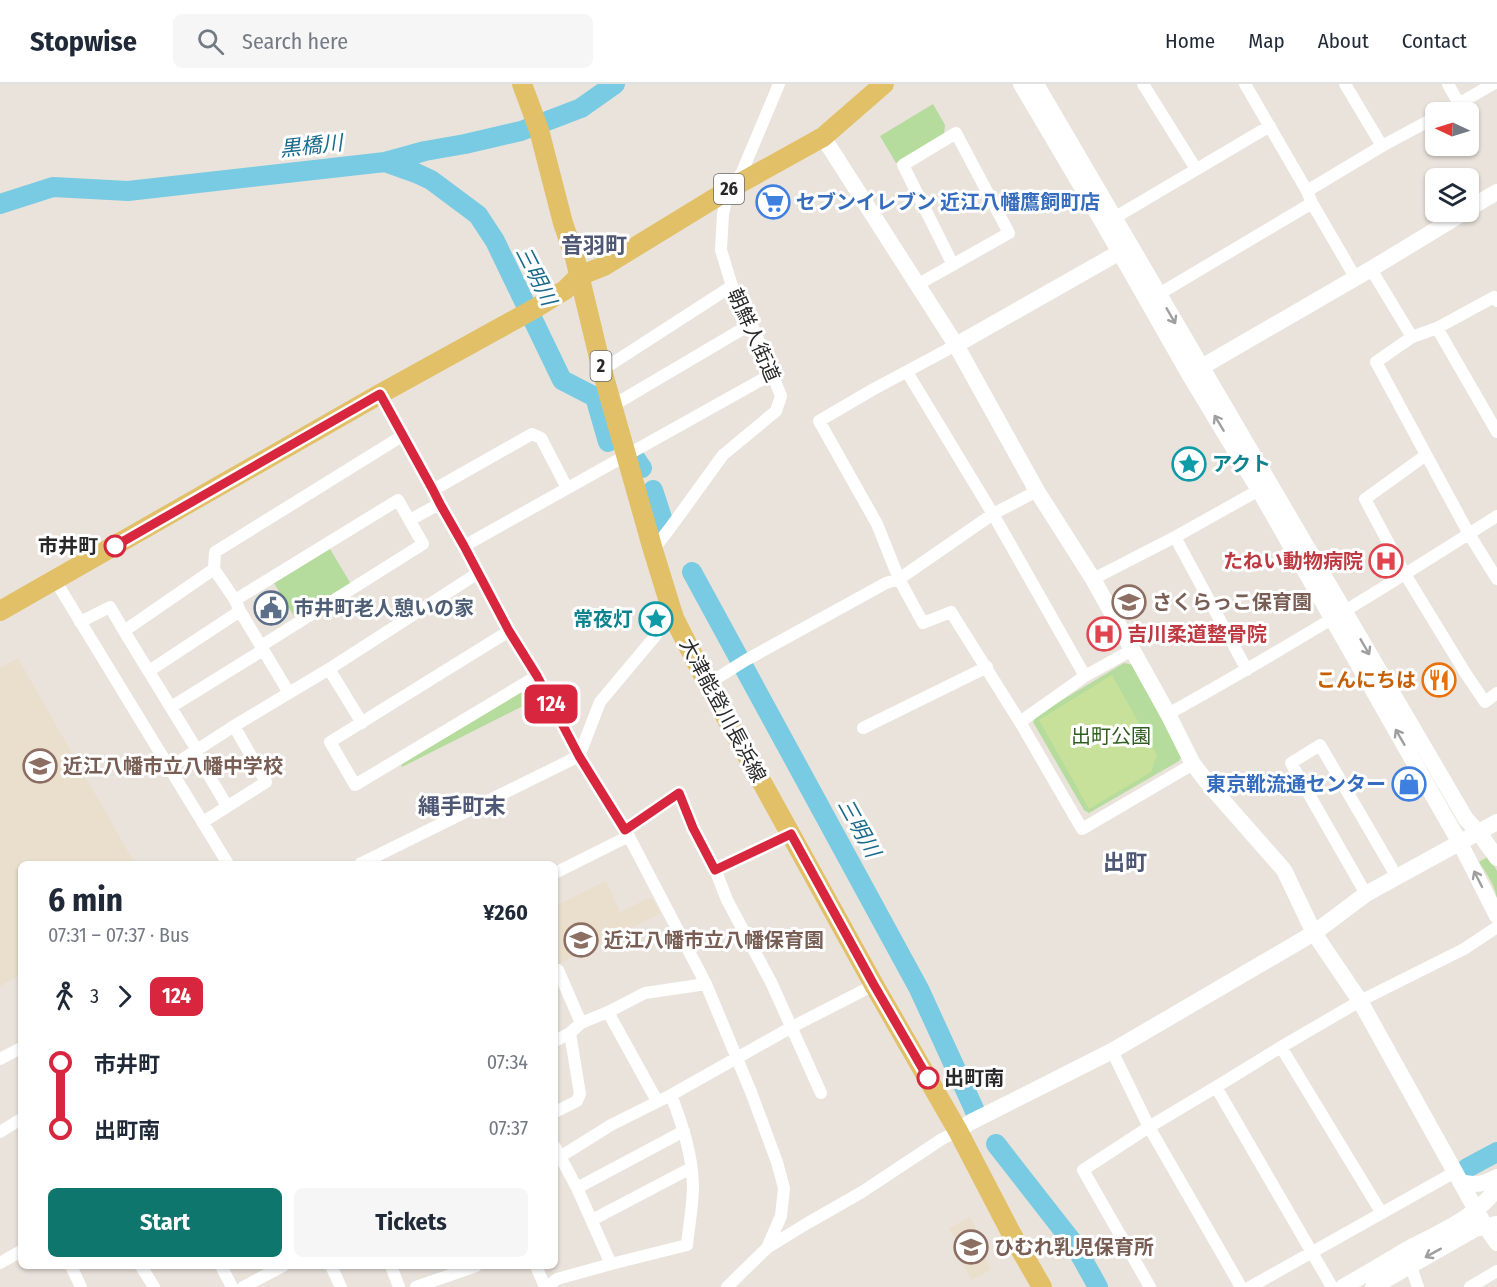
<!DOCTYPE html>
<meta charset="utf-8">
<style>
:root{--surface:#fff;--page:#f6f6f7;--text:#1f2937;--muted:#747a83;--line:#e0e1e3;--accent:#0f766e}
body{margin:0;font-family:"Fira Sans Condensed","Noto Sans JP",sans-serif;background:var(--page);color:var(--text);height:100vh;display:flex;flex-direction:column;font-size:22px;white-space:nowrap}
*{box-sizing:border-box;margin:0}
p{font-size:20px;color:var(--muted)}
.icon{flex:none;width:33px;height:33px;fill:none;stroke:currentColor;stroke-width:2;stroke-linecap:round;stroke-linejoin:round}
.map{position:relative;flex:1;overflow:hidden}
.details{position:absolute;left:18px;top:777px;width:540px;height:408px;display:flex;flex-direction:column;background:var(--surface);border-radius:9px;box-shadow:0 2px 4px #0004}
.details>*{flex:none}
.badge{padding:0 12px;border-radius:9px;font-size:21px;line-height:39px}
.needle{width:39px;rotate:274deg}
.controls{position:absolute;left:1425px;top:18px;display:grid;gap:12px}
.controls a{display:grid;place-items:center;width:54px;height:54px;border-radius:9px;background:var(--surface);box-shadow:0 2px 4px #0004;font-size:30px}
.map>.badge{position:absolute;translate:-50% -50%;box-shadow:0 0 0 3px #fff}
.legs{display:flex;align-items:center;gap:9px;height:66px;padding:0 30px;font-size:20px}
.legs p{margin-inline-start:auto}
.overview{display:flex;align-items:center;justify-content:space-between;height:102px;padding:0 30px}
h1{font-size:33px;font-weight:700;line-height:45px}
.primary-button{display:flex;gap:12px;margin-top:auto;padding:12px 30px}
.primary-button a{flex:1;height:69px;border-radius:9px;background:var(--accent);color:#fff;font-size:24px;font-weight:700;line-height:69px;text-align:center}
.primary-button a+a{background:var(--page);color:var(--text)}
ul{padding:0 30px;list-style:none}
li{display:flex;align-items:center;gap:21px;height:66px;font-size:22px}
li i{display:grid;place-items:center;width:9px;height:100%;margin:0 8px;background:currentColor}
li i::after{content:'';width:15px;height:15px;margin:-8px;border:4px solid;border-radius:50%;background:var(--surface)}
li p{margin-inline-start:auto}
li:first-child i{background:linear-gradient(#0000 50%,currentColor 0)}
li:last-child i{background:linear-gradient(currentColor 50%,#0000 0)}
header{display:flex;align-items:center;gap:36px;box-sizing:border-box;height:84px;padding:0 30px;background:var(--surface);border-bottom:2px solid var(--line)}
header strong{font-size:28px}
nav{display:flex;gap:33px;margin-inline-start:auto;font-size:21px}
.search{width:420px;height:54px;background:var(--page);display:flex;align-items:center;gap:15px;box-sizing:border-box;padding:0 21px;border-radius:9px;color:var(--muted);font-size:22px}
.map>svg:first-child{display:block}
.education{fill:#eadfcd}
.green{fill:#b5db9d}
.pitch{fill:#c7e19a}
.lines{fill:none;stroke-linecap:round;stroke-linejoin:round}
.river{stroke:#78cbe2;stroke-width:20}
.minor{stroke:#fff;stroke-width:12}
.tertiary{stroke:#fff;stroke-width:16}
.primary{stroke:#e2c068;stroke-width:20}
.oneway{stroke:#9f9f9f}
.line-1-casing{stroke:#fff;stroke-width:14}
.line-1{stroke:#d7263d;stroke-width:9}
.stop-1-dot{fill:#fff;stroke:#d7263d;stroke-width:3}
.labels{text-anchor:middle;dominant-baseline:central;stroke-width:6;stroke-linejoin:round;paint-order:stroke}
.shield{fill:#fff;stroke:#696969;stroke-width:1.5}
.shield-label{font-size:18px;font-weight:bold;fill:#292929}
.shop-label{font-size:20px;font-weight:bold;fill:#366cbe;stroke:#fff;text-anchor:start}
.street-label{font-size:20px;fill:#292929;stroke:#fff}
.culture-label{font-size:20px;font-weight:bold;fill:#0d838f;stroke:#fff;text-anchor:start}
.stop-label{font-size:20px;font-weight:bold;fill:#292929;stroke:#fff;text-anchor:end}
.health-label{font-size:20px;font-weight:bold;fill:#be3a42;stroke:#fff;text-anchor:end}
.education-label{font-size:20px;font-weight:bold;fill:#785e54;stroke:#fff;text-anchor:start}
.service-label{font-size:20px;font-weight:bold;fill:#4e5e75;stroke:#fff;text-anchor:start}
.food-label{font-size:20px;font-weight:bold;fill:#c56008;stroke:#fff;text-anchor:end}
.park-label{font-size:20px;fill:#305e21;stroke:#fff}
.water-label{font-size:21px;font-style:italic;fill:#1a6a8b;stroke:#fff}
.quarter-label{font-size:22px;font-weight:bold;fill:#4e5774;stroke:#fff}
</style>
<header>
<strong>Stopwise</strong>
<div class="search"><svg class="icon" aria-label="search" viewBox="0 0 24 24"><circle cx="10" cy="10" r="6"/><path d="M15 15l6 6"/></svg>Search here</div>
<nav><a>Home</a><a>Map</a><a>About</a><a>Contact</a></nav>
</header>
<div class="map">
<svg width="1497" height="1203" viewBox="0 0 1497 1203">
<rect width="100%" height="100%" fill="#eae3dc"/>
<!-- education -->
<path class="education" d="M18,574l117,206h-114v111l-21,11v-318z
M606,797l14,31 31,-15 10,16 -106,53v-60z
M970,1133l15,29 -5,2 11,22 -20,10 -14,-29 3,-2 -11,-21z"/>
<!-- green -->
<path class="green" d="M933,20l12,21 -1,9 -48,29 -16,-27z
M330,465l21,35 -56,34 -21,-35z
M1124,579l11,2 49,87 -5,9 -90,52 -5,-3 -51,-88 4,-7z
M529,602l5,1 5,11 -137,69 -1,-2z
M1489,772l8,15v29c-1,-14 -11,-27 -18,-38z"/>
<!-- pitch -->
<path class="pitch" d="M1112,591l45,80 -6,17 -62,37 -50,-89z"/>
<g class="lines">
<!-- river -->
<path class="river" d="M385,78l31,11 15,7 47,35 17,26 67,139 33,17 13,45
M0,120l53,-17 75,4 257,-29 40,-11 40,-7 56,-13 60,-23 34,-24
M635,374l7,10
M653,406l12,37
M692,488l227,417 56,122
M996,1060l78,100 24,43
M1467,1084l30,-16"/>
<!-- minor -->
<path class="minor" d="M1143,0l53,85
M1245,0l62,107 5,12 43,74
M1345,0l37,62
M1448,0l11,20
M1444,28l49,-28
M1307,107l75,-45 54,-29
M1114,134l156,-92
M1371,185l41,68
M917,201l92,-52 -53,-100 -53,32 50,100
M1159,210l153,-91
M1497,217l-3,-4 -57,31 -25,9 -36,25 93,172 28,45
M1437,244l60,104
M956,261l-84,45 -53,31 58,103 22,55 24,44 28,-11 69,110 62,107 111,-65
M602,286l130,-84
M907,288l86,142 92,162
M612,322l139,-82
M1426,371l-61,44 40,75 61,100 19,28 12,-9
M433,406l99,-56 9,4 26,50
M410,436l29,-16
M1175,453l72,133
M464,462l308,-172
M653,466l17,-22 53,-73 53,-44 5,-15 -26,-64 -23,-46 -11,-36 2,-36 3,-14 16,-28 37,-88
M1093,495l82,-42 84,-47
M55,496l173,284
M235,516l163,-100 25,44 -162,102
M674,534l-7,4 -67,80 -21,54 46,73 81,155 45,108 26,70 7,26 -3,28 -14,32
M80,538l30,-15 14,24 90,-62
M124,547l73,119
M509,547l-179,111 25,43 182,-109
M329,585l33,54
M149,587l91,-60
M707,599l7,-3 32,-20 140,-77 13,-4 94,-65 44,-23
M289,609l-49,-82 -5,-11 -21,-31 1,-17 187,-116
M171,623l92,-57
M1168,630c112,-62 221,-129 329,-198
M1020,638l65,-46 47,-26
M863,644l124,-61
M195,668l32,54
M169,684l65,-42 95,-57 149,-96
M203,738l63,-40 -32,-56
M625,745l54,-36 14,35 22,41 12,31 44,82 50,111
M360,780l219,-108 -42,-80 -28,-45 -45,-85 -25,-42 -6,-14 -53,-96
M715,785l76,-35
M555,789l74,-37
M1366,810l-75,-131 29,-18 77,132
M555,888l3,-2 23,53
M608,928l49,89
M555,957l15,-8 11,-10 27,-11 37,-19 61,-9
M1281,963l100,165
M1112,967l37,76 92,160
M0,975l21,-11
M1216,1003l116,200
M555,1028l22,-11 3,-7 -10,-61
M0,1048l21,-13
M555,1063l22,41 34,76
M555,1076l56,-35 60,-30 121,-68 82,-42
M577,1104l107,-57
M592,1136l99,-52
M1409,1177l9,26
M0,1179l21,-12
M71,1182l10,21
M141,1182l13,21
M221,1182l11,21
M331,1182l10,21
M391,1182l8,21
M536,1182l9,21
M243,1203l40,-21
M416,1203l60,-21
M547,1203l10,-8 54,-15 76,-19c2,-20 6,-40 6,-60 -1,-32 -11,-61 -22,-90
M727,1203l40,-39 39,-24 56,-32 80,-53 16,-8
M1150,1203l-67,-117 66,-43 67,-40 65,-40 79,-46 104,-52 33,-22
M1250,1203l205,-115
M1470,1203l27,-16"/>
<!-- tertiary -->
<path class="tertiary" d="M1021,0l82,139 86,151 70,116 201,353 37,73
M1036,0l430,735 13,14 18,25
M823,53l133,208 81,146 56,88 75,135 25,50 18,23 73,83 30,63 46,68 125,225 12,17
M1468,125l29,-17
M956,261l171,-97
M1193,288l178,-103 94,-57
M958,1047l13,-9 141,-71 202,-118 52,-39 131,-72
M1461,1098c14,4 23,2 36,-5
M1343,1203c21,-12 41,-24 61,-36 33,-18 71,-32 93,-63
M1373,1203l102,-58 21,-5"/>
<!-- primary -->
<path class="primary" d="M522,0l17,46 24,93 12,35 27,112 51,180 21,68 33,65 167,302 84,146 53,102 31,54
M0,527l380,-217 154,-85 31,-19 14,-14 25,-10 129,-79 90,-50 61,-53"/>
</g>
<!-- one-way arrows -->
<defs><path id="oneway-shaft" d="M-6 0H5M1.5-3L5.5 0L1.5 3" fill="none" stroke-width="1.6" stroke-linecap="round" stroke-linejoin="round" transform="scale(1.5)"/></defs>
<g class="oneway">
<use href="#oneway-shaft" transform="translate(1171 232) rotate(60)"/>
<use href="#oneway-shaft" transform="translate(1219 339) rotate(-121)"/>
<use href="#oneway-shaft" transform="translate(1365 563) rotate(60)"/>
<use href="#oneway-shaft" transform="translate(1400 653) rotate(-120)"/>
<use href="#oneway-shaft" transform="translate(1478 795) rotate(-117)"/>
<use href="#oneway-shaft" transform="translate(1433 1169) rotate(151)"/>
</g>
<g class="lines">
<!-- line-1 casing -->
<g class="line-1-casing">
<path id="line-1" d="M115,462l265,-152 53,96 7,14 24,42 45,85 28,45 42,80 46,74 54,-37 14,35 22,42 76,-36 83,151 54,93"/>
</g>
<!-- line-1 -->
<use href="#line-1" class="line-1"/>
</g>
<!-- icons -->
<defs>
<g id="supermarket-ring" transform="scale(1.725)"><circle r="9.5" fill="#fff" stroke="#3f7fe0" stroke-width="1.5"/><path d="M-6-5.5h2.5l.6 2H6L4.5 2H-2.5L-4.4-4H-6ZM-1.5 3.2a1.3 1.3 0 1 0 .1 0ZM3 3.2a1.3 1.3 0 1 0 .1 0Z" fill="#3f7fe0"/></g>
<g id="sight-ring" transform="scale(1.725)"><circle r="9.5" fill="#fff" stroke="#0f9aa8" stroke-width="1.5"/><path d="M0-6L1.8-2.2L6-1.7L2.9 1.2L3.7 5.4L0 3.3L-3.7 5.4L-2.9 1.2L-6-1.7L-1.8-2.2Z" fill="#0f9aa8"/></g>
<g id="hospital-ring" transform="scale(1.725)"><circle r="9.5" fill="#fff" stroke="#e0444e" stroke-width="1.5"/><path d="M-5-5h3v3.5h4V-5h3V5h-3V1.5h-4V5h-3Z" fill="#e0444e"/></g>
<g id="school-ring" transform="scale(1.725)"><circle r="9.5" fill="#fff" stroke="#8d6e63" stroke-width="1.5"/><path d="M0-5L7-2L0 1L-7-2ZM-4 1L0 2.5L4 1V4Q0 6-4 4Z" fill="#8d6e63"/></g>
<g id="civic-ring" transform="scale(1.725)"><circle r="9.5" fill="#fff" stroke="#5c6f8a" stroke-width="1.5"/><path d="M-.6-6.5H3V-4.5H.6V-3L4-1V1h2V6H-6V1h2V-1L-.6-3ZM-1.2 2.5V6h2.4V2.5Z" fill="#5c6f8a"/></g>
<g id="restaurant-ring" transform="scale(1.725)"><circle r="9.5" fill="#fff" stroke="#e8710a" stroke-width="1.5"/><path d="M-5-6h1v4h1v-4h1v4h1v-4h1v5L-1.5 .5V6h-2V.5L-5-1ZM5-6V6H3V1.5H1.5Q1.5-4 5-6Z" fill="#e8710a"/></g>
<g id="shop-ring" transform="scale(1.725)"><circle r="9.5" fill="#fff" stroke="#3f7fe0" stroke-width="1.5"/><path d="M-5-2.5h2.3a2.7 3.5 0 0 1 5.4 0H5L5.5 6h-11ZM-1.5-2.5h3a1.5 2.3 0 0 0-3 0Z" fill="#3f7fe0"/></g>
</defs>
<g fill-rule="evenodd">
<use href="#supermarket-ring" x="773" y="118"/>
<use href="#sight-ring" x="1189" y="380"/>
<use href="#hospital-ring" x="1386" y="477"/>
<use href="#school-ring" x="1129" y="518"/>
<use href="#civic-ring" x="271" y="524"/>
<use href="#sight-ring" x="656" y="535"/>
<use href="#hospital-ring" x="1104" y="550"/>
<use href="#restaurant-ring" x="1439" y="596"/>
<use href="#school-ring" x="40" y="682"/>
<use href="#shop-ring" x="1409" y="700"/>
<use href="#school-ring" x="581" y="856"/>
<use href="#school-ring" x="971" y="1163"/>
</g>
<!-- markers -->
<g class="stop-1-dot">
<circle cx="115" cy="462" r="10"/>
<circle cx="928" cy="994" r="10"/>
</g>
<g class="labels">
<!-- shield labels -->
<g class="shield">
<rect x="714" y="90" width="30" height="30" rx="4.5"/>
<rect x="590.5" y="267" width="21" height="30" rx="4.5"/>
</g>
<g class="shield-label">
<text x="729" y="105">26</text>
<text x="601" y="282">2</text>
</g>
<!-- shop labels -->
<g class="shop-label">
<text x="796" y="118">セブンイレブン 近江八幡鷹飼町店</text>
<text x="1386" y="700" text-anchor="end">東京靴流通センター</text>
</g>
<!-- street labels -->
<g class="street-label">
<text transform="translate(754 251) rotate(66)">朝鮮人街道</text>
<text transform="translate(723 626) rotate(62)">大津能登川長浜線</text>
</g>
<!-- culture labels -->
<g class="culture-label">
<text x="1212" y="380">アクト</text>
<text x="633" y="535" text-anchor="end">常夜灯</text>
</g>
<!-- stop labels -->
<g class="stop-label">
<text x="98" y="462">市井町</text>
<text x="944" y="994" text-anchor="start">出町南</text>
</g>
<!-- health labels -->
<g class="health-label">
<text x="1363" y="477">たねい動物病院</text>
<text x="1127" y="550" text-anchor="start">吉川柔道整骨院</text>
</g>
<!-- education labels -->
<g class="education-label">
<text x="1152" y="518">さくらっこ保育園</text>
<text x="63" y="682">近江八幡市立八幡中学校</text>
<text x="604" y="856">近江八幡市立八幡保育園</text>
<text x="994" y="1163">ひむれ乳児保育所</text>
</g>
<!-- service labels -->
<g class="service-label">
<text x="294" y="524">市井町老人憩いの家</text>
</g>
<!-- food labels -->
<g class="food-label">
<text x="1416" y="596">こんにちは</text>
</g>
<!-- park labels -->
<g class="park-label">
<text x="1111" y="652">出町公園</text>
</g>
<!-- water labels -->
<g class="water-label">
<text transform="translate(311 62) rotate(-6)">黒橋川</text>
<text transform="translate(536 192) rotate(63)">三明川</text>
<text transform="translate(859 744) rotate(61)">三明川</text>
</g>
<!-- quarter labels -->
<g class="quarter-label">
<text x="594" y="161">音羽町</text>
<text x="462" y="722">縄手町末</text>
<text x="1125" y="778">出町</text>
</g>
</g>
</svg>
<div class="controls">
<a><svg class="needle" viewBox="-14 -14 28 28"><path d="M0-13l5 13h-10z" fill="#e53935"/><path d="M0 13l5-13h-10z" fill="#747a83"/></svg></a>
<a><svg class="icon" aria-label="layers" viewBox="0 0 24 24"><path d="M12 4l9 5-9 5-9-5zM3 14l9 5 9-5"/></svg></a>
</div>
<b class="badge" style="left:551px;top:620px;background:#d7263d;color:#fff">124</b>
<section class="details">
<div class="overview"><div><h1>6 min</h1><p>07:31 – 07:37 · Bus</p></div><b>¥260</b></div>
<div class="legs"><svg class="icon" aria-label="walk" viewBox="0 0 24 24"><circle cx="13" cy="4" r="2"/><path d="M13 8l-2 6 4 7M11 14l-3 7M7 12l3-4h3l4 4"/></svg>3<svg class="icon" aria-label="forward" viewBox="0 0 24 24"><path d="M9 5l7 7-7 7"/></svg><b class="badge" style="background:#d7263d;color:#fff">124</b></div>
<ul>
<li><i style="color:#d7263d"></i><b>市井町</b><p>07:34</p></li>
<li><i style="color:#d7263d"></i><b>出町南</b><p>07:37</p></li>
</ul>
<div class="primary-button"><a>Start</a><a>Tickets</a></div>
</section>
</div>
